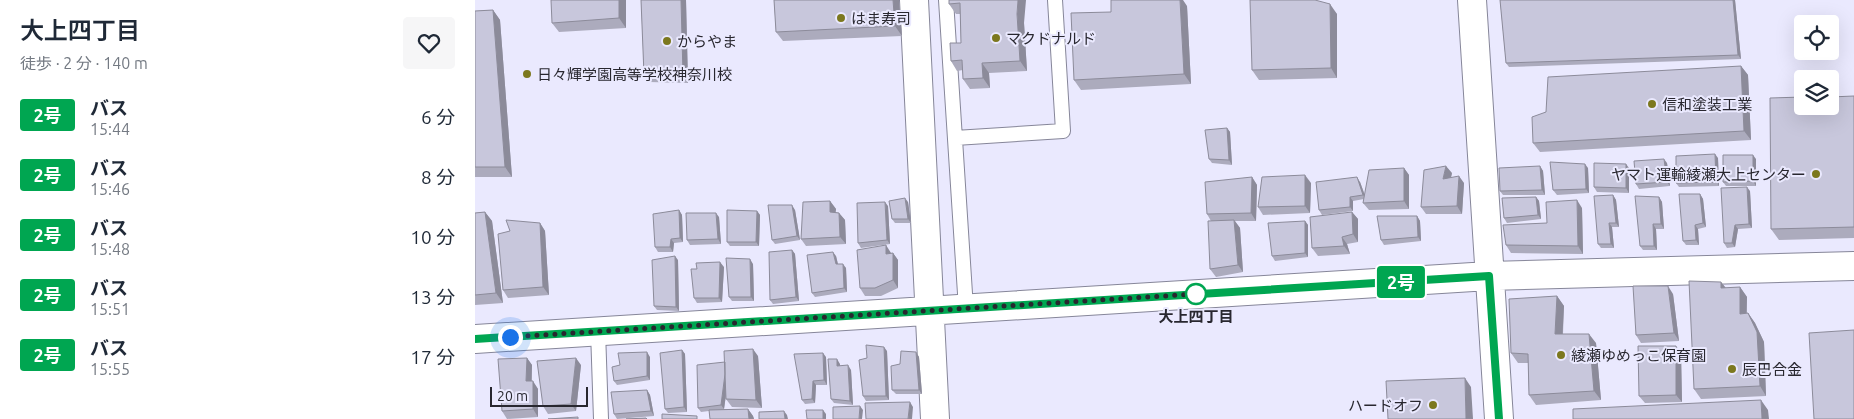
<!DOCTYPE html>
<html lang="ja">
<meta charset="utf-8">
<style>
:root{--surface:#fff;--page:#f6f6f7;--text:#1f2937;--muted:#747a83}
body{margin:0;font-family:Ubuntu,"Noto Sans JP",sans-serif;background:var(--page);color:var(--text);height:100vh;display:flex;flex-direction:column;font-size:19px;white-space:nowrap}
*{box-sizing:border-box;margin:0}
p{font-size:16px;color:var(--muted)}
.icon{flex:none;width:28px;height:28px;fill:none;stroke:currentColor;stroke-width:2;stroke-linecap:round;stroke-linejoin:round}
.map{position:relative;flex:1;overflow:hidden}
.details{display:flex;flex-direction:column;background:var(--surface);width:475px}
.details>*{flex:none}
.badge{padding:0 10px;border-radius:4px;font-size:18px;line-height:32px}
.tools{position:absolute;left:1319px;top:15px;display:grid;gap:10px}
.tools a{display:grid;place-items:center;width:45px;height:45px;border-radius:5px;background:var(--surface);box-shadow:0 5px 20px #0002;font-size:25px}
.scale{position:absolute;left:15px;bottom:12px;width:98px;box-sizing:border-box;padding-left:5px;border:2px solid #28272f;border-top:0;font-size:14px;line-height:18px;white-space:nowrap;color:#28272f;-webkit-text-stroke:4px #eae9fe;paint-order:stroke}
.you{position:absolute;width:25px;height:25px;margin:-12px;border:4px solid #fff;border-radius:50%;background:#1a73e8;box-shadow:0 0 0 8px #1a73e833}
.map>.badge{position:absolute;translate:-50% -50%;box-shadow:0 0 0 2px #fff}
.round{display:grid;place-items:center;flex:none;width:52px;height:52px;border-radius:5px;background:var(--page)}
.overview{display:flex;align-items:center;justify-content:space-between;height:85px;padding:0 20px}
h1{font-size:24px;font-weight:600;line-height:38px}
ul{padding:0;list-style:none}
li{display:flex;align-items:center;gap:15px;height:60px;padding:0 20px}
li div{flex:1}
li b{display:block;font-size:19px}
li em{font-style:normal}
li .badge{min-width:55px;font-weight:700;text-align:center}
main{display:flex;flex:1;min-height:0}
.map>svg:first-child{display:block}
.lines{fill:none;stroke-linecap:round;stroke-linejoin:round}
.lane-casing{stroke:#868699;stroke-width:16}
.street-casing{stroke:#868699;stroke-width:30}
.lane{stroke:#fff;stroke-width:14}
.street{stroke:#fff;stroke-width:28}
.wall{fill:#acabbd}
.shaded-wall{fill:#8c8b9a}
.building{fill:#c8c7dc;stroke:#8c8b9a}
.line-casing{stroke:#fff;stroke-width:11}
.line{stroke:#00a651;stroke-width:8}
.walk{stroke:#28272f;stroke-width:5;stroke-dasharray:0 9}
.poi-dot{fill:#7c781e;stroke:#eae9fe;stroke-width:2}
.stop-dot{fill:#fff;stroke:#00a651;stroke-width:2.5}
.labels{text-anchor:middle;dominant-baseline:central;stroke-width:4;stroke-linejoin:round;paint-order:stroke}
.poi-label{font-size:15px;fill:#28272f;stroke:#eae9fe;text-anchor:start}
.stop-label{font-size:15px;font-weight:bold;fill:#28272f;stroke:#eae9fe}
</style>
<main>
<section class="details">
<div class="overview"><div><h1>大上四丁目</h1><p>徒歩 · 2 分 · 140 m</p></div><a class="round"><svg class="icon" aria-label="heart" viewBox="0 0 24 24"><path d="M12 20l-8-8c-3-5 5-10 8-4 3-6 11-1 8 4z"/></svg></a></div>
<ul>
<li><span class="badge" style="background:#00a651;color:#fff">2号</span><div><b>バス</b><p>15:44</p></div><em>6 分</em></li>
<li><span class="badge" style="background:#00a651;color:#fff">2号</span><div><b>バス</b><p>15:46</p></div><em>8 分</em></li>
<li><span class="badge" style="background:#00a651;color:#fff">2号</span><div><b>バス</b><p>15:48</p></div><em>10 分</em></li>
<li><span class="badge" style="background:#00a651;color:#fff">2号</span><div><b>バス</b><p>15:51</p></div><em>13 分</em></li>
<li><span class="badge" style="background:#00a651;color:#fff">2号</span><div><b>バス</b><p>15:55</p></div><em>17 分</em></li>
</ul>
</section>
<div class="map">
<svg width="1379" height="419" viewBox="0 0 1379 419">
<rect width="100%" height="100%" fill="#eae9fe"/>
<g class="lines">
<!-- lane casing -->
<g class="lane-casing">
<path id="lane" d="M471,0l20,309
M480,138l108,-7 -8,-131
M123,331l3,88"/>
</g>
<!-- street casing -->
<g class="street-casing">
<path id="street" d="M439,0l21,419
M997,0l27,419
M0,339l1014,-63 365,-10"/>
</g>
<!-- lane -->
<use href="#lane" class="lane"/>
<!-- street -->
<use href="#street" class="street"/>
</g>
<!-- wall -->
<path class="wall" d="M151,0v28l-67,4 -7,-9z
M166,0h45l2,83 -39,-1 -5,-7z
M299,0h125l3,36 -119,5 -7,-9z
M474,0l75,23 3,48 -38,2 1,15 -20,1 -7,-10v-9l-6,1 -6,-10 10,-18 -1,-29h-4l-7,-10z
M1025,0h235l6,59 -232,8 -3,-4z
M843,1l19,13v64l-78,2 -7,-10z
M712,6l4,78 -110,6 -7,-10 37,-68z
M18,10l7,10 12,157h-37v-166z
M1266,66l7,9 3,65 -211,12 -7,-9z
M1379,96v142l-75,2 -8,-11z
M752,128l3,4 2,33 -20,-2 -3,-4z
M1243,158l1,28 -40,1 -3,-4z
M1281,159v27h-30l-3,-4z
M1192,163l3,23 -31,3 -3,-5z
M1065,166l3,5 2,24h-42l-3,-4z
M929,168l5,7v34l-40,1 -6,-7 1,-4 -11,2v10l-31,4 -3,-5 41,-28 5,13z
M1113,168l1,25 -32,2 -4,-5z
M1154,168v25l-32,-1 -3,-5z
M977,173l-1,4 13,6 -2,31h-36l-5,-7z
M777,177l5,8 -1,36h-21l5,7 3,44 -27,5 -6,-8 1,-48 -4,-7z
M836,183l-1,30 -47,2 -5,-8z
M1275,191l2,37 -14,1 -3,18 -8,1 -3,-5z
M1225,194l3,5 3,28 -8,2 1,16h-13l-3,-4z
M1138,195l3,5 3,27h-7l2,21h-13l-3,-4z
M1061,197l3,4 2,18 -34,4 -3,-5z
M1184,197l3,5 2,27h-8l1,21h-14l-3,-4z
M355,201l6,8 -1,3 4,1 6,7 1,24 -40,2 -5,-7z
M433,202l3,21h-16l-3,-4z
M413,206l2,38 -29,4 -3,-5z
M1107,208l1,46 -72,-1 -5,-8 41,-22z
M204,210l3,5 1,27 -9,1 -1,9h-15l-3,-5z
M320,210l5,30 -25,4 -3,-4z
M282,211l3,4 -1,31h-29l-3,-4z
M10,212l7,9 11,82 -28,2v-92z
M877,212l6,7v23l-11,2 3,10 -32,2 -6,-8z
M942,216l3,5 1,20 -37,4 -3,-5z
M244,217l2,27 -31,1 -3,-5z
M830,221l3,4v32l-33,4 -3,-5z
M65,223l5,8 4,64 -41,3 -5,-8z
M317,250l3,4 4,47 -26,3 -3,-4z
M416,253h2l5,7v28l-17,8h-16l-5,-8z
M361,256l2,8 8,4 1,24 -32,5 -3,-4z
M203,260l1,51 -22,-1 -3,-4z
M278,264l1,37h-22l-3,-4z
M249,267l-2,35 -25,1 -3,-5 3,-29z
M1246,282l5,6 14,-1 7,10v16h1l7,10 9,19 2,54 -65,3 -7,-10z
M1198,294l6,47 -38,2 -5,-8z
M1082,296l7,10 -1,28 33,9 5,57 -65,5 -7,-10 -1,-32h-10l-7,-10z
M1201,346l5,7 1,49 -37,1 -6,-7z
M207,350l3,4 2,58 -19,1 -3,-4z
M412,351l2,49 -23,1 -3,-5 4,-38z
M441,352l3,5 3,37h-26l-4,-4 8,-26z
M283,356l4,52 -30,-1 -6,-8v-4l-2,14h24l5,7 1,3h-44l-1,-8 -8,1 -3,-4 27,-46z
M175,357v23l-33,5 -3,-4z
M351,357l1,28h-11l-1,18 -10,1 -3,-4z
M52,358l5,7v16l6,8v28l-31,2 -5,-8z
M365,364v2l11,4 2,35 -19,-2 -3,-4z
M106,365l-5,46 -28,3 -5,-8z
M172,390l3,5 4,21 -37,3 -3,-5z"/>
<!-- shaded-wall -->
<path class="shaded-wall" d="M144,0h7v28l-7,-10z
M206,0h5l2,83 -5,-8z
M418,0h6l3,36 -7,-10z
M543,0h8l-2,23 3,48 -7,-10 -3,-47z
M705,0h3l4,6 4,78 -7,-10z
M1258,0h2l6,59 -3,-4z
M855,4l7,10v64l-6,-10z
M18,10l7,10 12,157 -7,-10z
M507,63l7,10 1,15 -7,-10z
M1266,66l7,9 3,65 -7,-9z
M752,128l3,4 2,33 -3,-5z
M1240,154l3,4 1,28 -3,-4z
M1278,155l3,4v27l-3,-5z
M1189,159l3,4 3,23 -3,-4z
M1110,164l3,4 1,25 -3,-4z
M1151,164l3,4v25l-3,-5z
M971,166l6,7 -3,13 -6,-7z
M1065,166l3,5 2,24 -3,-5z
M929,168l5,7v34l-5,-8z
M830,175l6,8 -1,30 -5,-7z
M984,176l5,7 -2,31 -5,-8z
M777,177l5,8 -1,36 -5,-8z
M882,177l3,5 6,17 -3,-4z
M1272,187l3,4 2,37 -3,-4z
M1225,194l3,5 3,28 -3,-4z
M1138,195l3,5 3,27 -3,-4z
M875,197l3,4v10l-3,-4z
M1061,197l3,4 2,18 -3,-4z
M1184,197l3,5 2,27 -3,-5z
M430,198l3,4 3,21 -3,-4z
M1102,200l5,8 1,46 -5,-8z
M355,201l6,8 -1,11 -5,-8z
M410,202l3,4 2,38 -3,-4z
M317,205l3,5 5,30 -3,-4z
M204,210l3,5 1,27 -3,-4z
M282,211l3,4 -1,31 -3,-4z
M10,212l7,9 11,82 -7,-10z
M877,212l6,7v23l-5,-8z
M241,213l3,4 2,27 -3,-5z
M364,213l6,7 1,24 -6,-7z
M942,216l3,5 1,20 -3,-4z
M759,220l6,8 3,44 -5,-7z
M830,221l3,4v32l-3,-4z
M65,223l5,8 4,64 -6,-8z
M1134,223l3,4 2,21 -3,-4z
M1178,224l3,5 1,21 -3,-4z
M1220,225l3,4 1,16 -3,-5z
M1260,225l3,4 -3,18 -3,-4z
M867,237l5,7 3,10 -6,-8z
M196,239l3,4 -1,9 -3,-5z
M411,245l5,8 1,9 -6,-8z
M317,250l3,4 4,47 -3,-4z
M358,252l3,4 3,13 -3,-5z
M418,253l5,7v28l-5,-8z
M200,256l3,4 1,51 -3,-4z
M275,259l3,5 1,37 -3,-4z
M245,262l4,5 -2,35 -3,-4z
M368,264l3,4 1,24 -3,-4z
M1246,282l7,9 -7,-3z
M1193,286l5,8 6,47 -5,-8z
M1265,287l7,10 -1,26 -6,-9z
M1082,296l7,10 -2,38 -7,-10z
M1273,313l7,10 9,19 2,54 -6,-10z
M1114,334l7,9 5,57 -7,-9z
M1201,346l5,7 1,49 -6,-7z
M409,347l3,4 2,49 -3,-4z
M278,349l5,7 4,52 -6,-8z
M207,350l3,4 2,58 -3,-5z
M172,352l3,5v23l-3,-4z
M441,352l3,5 3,37 -3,-4z
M348,353l3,4 1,28 -3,-5z
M52,358l5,7 -1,24 -5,-8z
M101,358l5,7 -5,46 -5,-7z
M362,359l3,5v6l-3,-4z
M252,362l3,4 -6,43 -3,-4z
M373,365l3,5 2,35 -3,-4z
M990,378l6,9 2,32h-7z
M58,381l5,8v28l-5,-8z
M338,381l3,4 -1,18 -3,-4z
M172,390l3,5 4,21 -3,-5z
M1286,400l7,10 1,9h-7z
M435,402l3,5 -1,12h-4z
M385,406l3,4 -1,9h-3z
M273,409l5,7 1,3h-5z
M348,410l3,4v5h-3z
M309,411l3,4 1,4h-3z"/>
<!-- building -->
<path class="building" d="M76,0h68v18l-67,5z
M166,0h40l2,75h-39z
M299,0h119l2,26 -119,6z
M474,0h69l-1,14 3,47 -38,2 1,15 -20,1 -1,-19 -11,1 -1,-18h11l-1,-40 -11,1z
M636,0h69l4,74 -110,6 -3,-67 40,-1z
M775,0h65l15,4 1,64 -79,2z
M1025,0h233l5,55 -232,8z
M18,10l12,157h-30v-156z
M1266,66l3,65 -211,12 -1,-26 14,-5 2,-35z
M1379,96v131l-83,2 -1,-131 33,-1v9h27v-9z
M752,128l2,32 -20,-1 -4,-29z
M1240,154l1,28 -40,1v-27z
M1248,155h30v26l-30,1z
M1189,159l3,23 -31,2 -2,-23z
M1075,162l35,2 1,25 -33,1z
M1119,163l32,1v24l-32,-1z
M971,166l-3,13 16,-3 -2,30 -36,1 3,-37z
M1065,166l2,24 -42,1 -1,-23z
M929,168v33l-41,2 6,-33z
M830,175v31l-47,1 4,-30z
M777,177l-1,36 -44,1 -2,-32z
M882,177l6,18 -13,2v10l-31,3 -3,-28z
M1272,187l2,37 -14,1 -3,18h-8l-3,-55z
M1204,194h21l3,29 -8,2 1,15 -13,1z
M1138,195l3,28h-7l2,21h-13l-4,-48z
M1160,196l24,1 2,27h-8l1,22h-14z
M1061,197l2,18 -34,3 -2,-20z
M430,198l3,21h-16l-3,-18z
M1102,200l1,46 -72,-1 -3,-20 44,-2 -1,-21z
M355,201v11l9,1 1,24 -39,2 2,-37z
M410,202l2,38 -29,3 -1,-40z
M293,205h24l5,31 -25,4z
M204,210l1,28 -9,1 -1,8h-15l-2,-33z
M252,210l30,1 -1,31h-29z
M10,212l11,81 -21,2v-82z
M877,212l1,22 -11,3 2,9 -32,2 -2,-31z
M211,213h30l2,26 -31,1z
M902,216h40l1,21 -37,3z
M31,220l34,3 3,64 -40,3 -5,-56 12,-3z
M759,220l4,45 -28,4 -2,-48z
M830,221v32l-33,3 -4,-33z
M411,245v9l7,-1v27l-18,8h-15l-3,-38z
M317,250l4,47 -26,3 -1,-48z
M358,252l3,12h7l1,24 -32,5 -5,-38z
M200,256l1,51 -22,-1 -2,-46z
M251,258l24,1 1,38h-22z
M245,262l-1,36h-25l-3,-29h6l-1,-6z
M1214,281l32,1v6l19,-1v27l8,-1 9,19 3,54 -66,3z
M1158,286h35l6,47 -38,2z
M1082,296l-2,38h34l5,57 -65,4 -1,-41 -17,-1 -2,-54z
M1379,330v89h-40l-5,-86z
M391,345l18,2 2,49h-23l-4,-36 8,-2z
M1163,346h38v49l-37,1z
M278,349l3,51 -30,-1 -2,-48z
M207,350l2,57 -19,2 -5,-56z
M426,351l15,1 3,38h-27l-1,-24 9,-2z
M172,352v24l-33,5 -2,-14 8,-2 -2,-12z
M348,353l1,27 -11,1 -1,18 -10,1 -8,-46z
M52,358l-1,23h7v28l-31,2 -4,-52z
M101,358l-5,46 -28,2 -6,-45z
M353,359h9v7l11,-1 2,36 -19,-2z
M250,362v12l-4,31 -23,3 -1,-43z
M990,378l1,41h-78l-2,-38z
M172,390l4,21 -37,3 -3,-22z
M1286,400l1,19h-189v-10z
M435,402l-2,17h-42l-1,-16z
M385,406l-1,13h-26v-12z
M273,409l1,10h-39l-1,-9z
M331,410h17v9h-16z
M309,411l1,8h-26v-7z
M187,414l35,2v3h-35z
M103,417v2h-30z
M171,418l1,1h-21z"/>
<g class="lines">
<!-- line casing -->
<g class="line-casing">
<path id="line" d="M0,339l1014,-63 10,143"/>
</g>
<!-- line -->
<use href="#line" class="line"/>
<!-- walk -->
<path class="walk" d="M35,337l686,-43"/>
</g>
<!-- markers -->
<g class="poi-dot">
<circle cx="366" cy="18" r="5"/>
<circle cx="521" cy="38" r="5"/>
<circle cx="192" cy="41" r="5"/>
<circle cx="52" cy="74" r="5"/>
<circle cx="1177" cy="104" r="5"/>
<circle cx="1341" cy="174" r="5"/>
<circle cx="1086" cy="355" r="5"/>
<circle cx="1257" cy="369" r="5"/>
<circle cx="958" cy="405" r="5"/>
</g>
<circle class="stop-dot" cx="721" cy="294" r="10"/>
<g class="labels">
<!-- poi labels -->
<g class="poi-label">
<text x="376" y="18">はま寿司</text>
<text x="531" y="38">マクドナルド</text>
<text x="202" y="41">からやま</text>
<text x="62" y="74">日々輝学園高等学校神奈川校</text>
<text x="1187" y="104">信和塗装工業</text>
<text x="1331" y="174" text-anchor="end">ヤマト運輸綾瀬大上センター</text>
<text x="1096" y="355">綾瀬ゆめっこ保育園</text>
<text x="1267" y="369">辰巴合金</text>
<text x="948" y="405" text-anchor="end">ハードオフ</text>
</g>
<!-- stop labels -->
<g class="stop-label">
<text x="721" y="316">大上四丁目</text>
</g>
</g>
</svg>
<div class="tools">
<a><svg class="icon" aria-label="locate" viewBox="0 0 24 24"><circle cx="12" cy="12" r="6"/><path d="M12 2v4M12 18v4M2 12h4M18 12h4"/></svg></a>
<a><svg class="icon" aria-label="layers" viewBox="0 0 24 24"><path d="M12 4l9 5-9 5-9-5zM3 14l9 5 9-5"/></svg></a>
</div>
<div class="scale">20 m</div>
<div class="you" style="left:35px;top:337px"></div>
<b class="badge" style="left:926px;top:282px;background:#00a651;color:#fff">2号</b>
</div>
</main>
